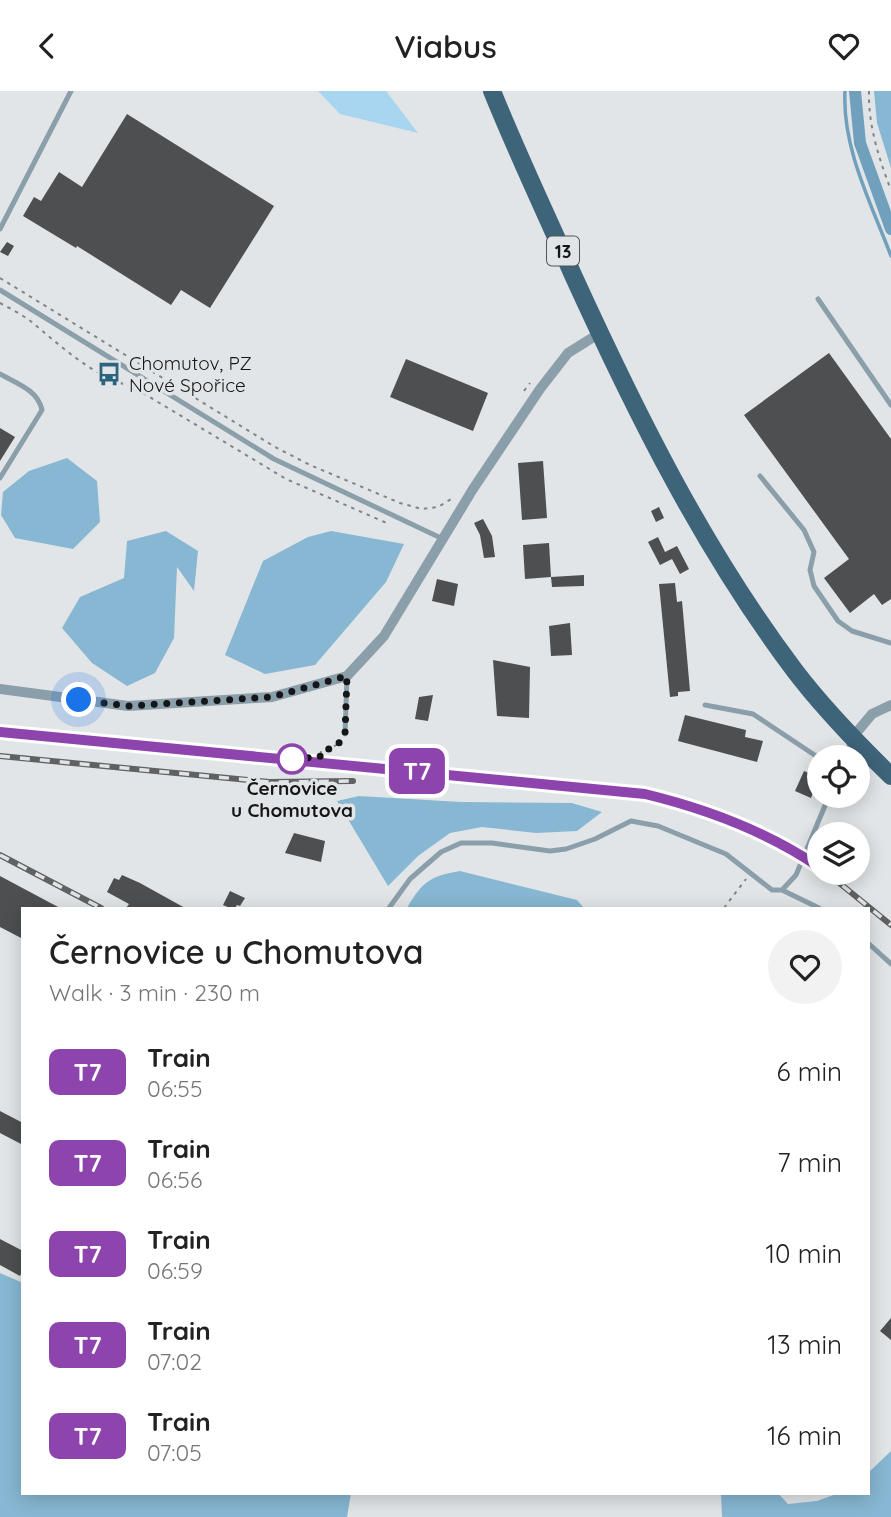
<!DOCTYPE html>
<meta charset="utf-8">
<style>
:root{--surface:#fff;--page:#f2f2f2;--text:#222;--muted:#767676}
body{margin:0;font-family:Quicksand,sans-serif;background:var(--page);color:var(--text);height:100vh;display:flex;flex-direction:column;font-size:26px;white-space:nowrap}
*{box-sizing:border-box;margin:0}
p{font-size:23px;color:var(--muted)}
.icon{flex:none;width:38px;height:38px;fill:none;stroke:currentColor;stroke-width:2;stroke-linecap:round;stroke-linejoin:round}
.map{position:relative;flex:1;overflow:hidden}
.details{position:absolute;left:21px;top:816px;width:849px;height:588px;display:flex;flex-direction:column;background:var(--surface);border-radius:0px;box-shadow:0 4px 18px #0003}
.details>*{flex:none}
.badge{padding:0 14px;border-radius:10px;font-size:24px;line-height:46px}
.tools{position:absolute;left:807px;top:654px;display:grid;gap:14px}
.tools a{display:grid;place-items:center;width:63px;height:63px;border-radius:50%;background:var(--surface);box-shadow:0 4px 18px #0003;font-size:35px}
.you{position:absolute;width:35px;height:35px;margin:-18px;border:5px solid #fff;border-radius:50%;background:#1a73e8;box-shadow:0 0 0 10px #1a73e833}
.map>.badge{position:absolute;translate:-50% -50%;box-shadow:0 0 0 4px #fff}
.round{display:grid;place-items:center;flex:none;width:74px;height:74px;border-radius:37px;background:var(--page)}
.headline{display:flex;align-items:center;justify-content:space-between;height:119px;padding:0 28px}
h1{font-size:33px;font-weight:600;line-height:52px}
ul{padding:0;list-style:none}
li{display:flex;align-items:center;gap:21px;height:91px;padding:0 28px}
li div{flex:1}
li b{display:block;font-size:26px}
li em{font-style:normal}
li .badge{min-width:77px;font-weight:700;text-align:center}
header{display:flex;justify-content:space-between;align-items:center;height:91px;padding:0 28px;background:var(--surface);font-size:32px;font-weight:600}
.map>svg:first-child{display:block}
.green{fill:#a8d5f0}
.forest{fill:#87b7d3}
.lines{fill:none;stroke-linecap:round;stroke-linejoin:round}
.stream{stroke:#70a0bb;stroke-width:3.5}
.canal{stroke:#70a0bb;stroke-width:12}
.building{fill:#4d4f51}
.path{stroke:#828485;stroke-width:2;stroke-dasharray:3.5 5;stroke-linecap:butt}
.service{stroke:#8b9fab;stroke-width:5}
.minor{stroke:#8b9fab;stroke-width:10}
.primary{stroke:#3e647a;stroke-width:18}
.rail-casing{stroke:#5f6162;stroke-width:6}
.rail{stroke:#e2e5e7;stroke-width:3.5;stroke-dasharray:10;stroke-linecap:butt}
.line-casing{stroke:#fff;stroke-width:16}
.line{stroke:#8e44ad;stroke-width:10}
.walk{stroke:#151617;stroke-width:7;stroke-dasharray:0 12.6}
.stop-dot{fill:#fff;stroke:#8e44ad;stroke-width:3.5}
.labels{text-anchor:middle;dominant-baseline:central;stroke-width:7;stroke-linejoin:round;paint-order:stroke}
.shield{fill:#e2e5e7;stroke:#525455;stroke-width:2}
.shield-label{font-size:18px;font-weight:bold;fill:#151617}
.poi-label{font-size:19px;fill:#151617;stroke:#e2e5e7;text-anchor:start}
.stop-label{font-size:19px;font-weight:bold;fill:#151617;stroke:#e2e5e7}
</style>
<header><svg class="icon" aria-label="back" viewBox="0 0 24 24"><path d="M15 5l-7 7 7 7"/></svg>Viabus<svg class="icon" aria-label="heart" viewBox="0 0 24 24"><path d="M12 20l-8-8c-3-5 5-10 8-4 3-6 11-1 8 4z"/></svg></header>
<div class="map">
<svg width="891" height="1426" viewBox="0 0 891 1426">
<rect width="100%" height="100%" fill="#e2e5e7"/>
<!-- green -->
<path class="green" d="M318,0h68l32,42 -78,-19z"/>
<!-- forest -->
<path class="forest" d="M874,0h17v77l-14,-45z
M67,367l30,23 3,41 -27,27 -58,-11 -14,-23 2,-23 26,-21z
M166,440l32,20 -4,40 -17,-24 -3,71 -19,35 -28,13 -35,-23 -30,-35 18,-31 44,-19 3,-37z
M331,440l73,13 -18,38 -71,83 -50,9 -40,-19 38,-94 45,-24z
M359,705l102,6 111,1 30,9 -25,19 -41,2 -54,-6 -32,6 -32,23 -30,30 -51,-85z
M460,780l117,29 7,8h-177c15,-26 23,-32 53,-37z
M0,1182l23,10v210h328l-4,24h-347z
M891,1360v66h-169l-1,-24h57l10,11 29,-3 22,-8h29v-20z"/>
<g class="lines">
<!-- stream -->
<path class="stream" d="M845,0c-3,57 26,112 46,165"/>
<!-- canal -->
<path class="canal" d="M855,0l5,52 31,86"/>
</g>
<!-- building -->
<path class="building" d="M127,23l147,92 -64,102 -29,-18 -10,15 -94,-59 -1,2 -53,-32 11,-19 7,4 18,-29 23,15z
M7,151l7,4 -6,10 -8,-4z
M829,262l62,86v160l-9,6 -8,-11 -24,19 -26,-35 25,-19 -105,-144z
M406,268l82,34 -15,38 -83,-34z
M0,337l15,9 -15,24z
M543,370l4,57 -25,2 -4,-57z
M659,416l5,11 -8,4 -5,-11z
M483,428l9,17 3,21 -11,1 -4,-23 -6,-12z
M658,446l7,15 12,-6 12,23 -9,5 -8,-15 -12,6 -12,-23z
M549,452l2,34 -26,2 -2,-34z
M584,484v11l-32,1 -1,-10z
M437,488l21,5 -4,22 -22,-5z
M675,492l2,19 5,-1 8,90 -12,1v4l-8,1 -11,-113z
M570,532l2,32 -21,1 -2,-30z
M493,569l37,7 -1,51 -32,-2z
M433,604l-5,26 -13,-2 4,-22z
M685,624l61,15 -1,7 18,4 -6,21 -79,-21z
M804,680l15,6 -8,21 -16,-7z
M294,742l31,8 -4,21 -36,-9z
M122,784l18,8 45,25h-59l3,-4 -22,-12 7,-14 5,2z
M0,785l60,32h-37v31l-23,-12z
M230,800l15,7 -5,8 -3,-1 -2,3h-5l-7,-3z
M0,1020l23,12v22l-23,-12z
M0,1148l23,12v19l-3,6 -20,-11z
M891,1227v22l-11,-9z"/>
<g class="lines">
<!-- path -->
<path class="path" d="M869,0c-1,34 10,68 22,99
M0,187l275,169 35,18 90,38 22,6 16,-2 15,-9
M0,212c11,6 23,12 33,20 30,25 61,54 100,64l153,92 103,45
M524,300l6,-8
M314,665l6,1 1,-5 20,-9
M724,817l22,-29"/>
<!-- service -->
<path class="service" d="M0,138l71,-138
M0,199l274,169 169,80
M818,208l73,106
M0,283c16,9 38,16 42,36l-42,68
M760,385l44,54 10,22 -4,18 4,16 24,35 14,10 39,12
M705,614l48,9 66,44
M345,643l2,-57
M844,667l7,-17
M782,799l37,18
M389,817l21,-29 31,-27 20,-9h31l58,8 16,-2 29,-10 36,-18 27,5 68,28 46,36h10l14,-15 33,-79
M868,852l23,21"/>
<!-- minor -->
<path class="minor" d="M0,598l128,17 144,-9 75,-21 37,-40 89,-147 67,-100 28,-36 32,-20
M852,647l20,-24 19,-9"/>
<!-- primary -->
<path class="primary" d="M492,0c25,62 54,123 81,184 63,138 130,274 222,396 29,38 62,72 96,105"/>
<!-- rail casing -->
<g class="rail-casing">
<path id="rail" d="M0,641l645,62c62,14 122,37 174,73
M0,665l269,26 84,-1
M0,764l101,53
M827,782l64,52"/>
</g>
<!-- rail -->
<use href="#rail" class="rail"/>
</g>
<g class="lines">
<!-- line casing -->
<g class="line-casing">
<path id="line" d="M0,641l645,62c62,15 121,37 174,73"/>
</g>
<!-- line -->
<use href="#line" class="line"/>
<!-- walk -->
<path class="walk" d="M79,609l49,6 144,-9 75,-21 -2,58 -8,12 -16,6 -1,5 -28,2"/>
</g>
<!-- icons -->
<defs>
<g id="bus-bare" transform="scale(1.89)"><path d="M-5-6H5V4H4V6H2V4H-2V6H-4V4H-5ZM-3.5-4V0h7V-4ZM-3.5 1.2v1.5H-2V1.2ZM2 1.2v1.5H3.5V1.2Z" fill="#2e637f" stroke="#e2e5e7" stroke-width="2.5" paint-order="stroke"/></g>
</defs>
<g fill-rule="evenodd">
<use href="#bus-bare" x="109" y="283"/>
</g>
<!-- markers -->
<circle class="stop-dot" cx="292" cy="668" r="14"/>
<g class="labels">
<!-- shield labels -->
<rect class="shield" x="547" y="145.5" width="32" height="29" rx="5"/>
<g class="shield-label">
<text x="563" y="160">13</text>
</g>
<!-- poi labels -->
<g class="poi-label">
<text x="129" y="272">Chomutov, PZ<tspan x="129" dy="22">Nové Spořice</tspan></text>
</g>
<!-- stop labels -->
<g class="stop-label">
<text x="292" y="697">Černovice<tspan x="292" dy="22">u Chomutova</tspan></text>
</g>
</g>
</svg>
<div class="tools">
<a><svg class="icon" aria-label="locate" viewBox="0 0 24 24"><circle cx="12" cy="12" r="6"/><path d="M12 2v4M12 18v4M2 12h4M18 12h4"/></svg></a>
<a><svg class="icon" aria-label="layers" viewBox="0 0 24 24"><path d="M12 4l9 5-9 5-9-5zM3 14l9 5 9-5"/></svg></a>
</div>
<div class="you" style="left:79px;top:609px"></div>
<b class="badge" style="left:417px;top:680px;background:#8e44ad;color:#fff">T7</b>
<section class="details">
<div class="headline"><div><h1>Černovice u Chomutova</h1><p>Walk · 3 min · 230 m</p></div><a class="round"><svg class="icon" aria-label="heart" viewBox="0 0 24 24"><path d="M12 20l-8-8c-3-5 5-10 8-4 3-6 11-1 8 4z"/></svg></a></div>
<ul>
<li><span class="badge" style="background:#8e44ad;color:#fff">T7</span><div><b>Train</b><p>06:55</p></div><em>6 min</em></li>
<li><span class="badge" style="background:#8e44ad;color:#fff">T7</span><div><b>Train</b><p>06:56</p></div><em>7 min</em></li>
<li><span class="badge" style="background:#8e44ad;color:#fff">T7</span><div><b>Train</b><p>06:59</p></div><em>10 min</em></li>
<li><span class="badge" style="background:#8e44ad;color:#fff">T7</span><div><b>Train</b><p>07:02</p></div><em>13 min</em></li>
<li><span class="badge" style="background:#8e44ad;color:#fff">T7</span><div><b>Train</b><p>07:05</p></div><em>16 min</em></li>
</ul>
</section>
</div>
